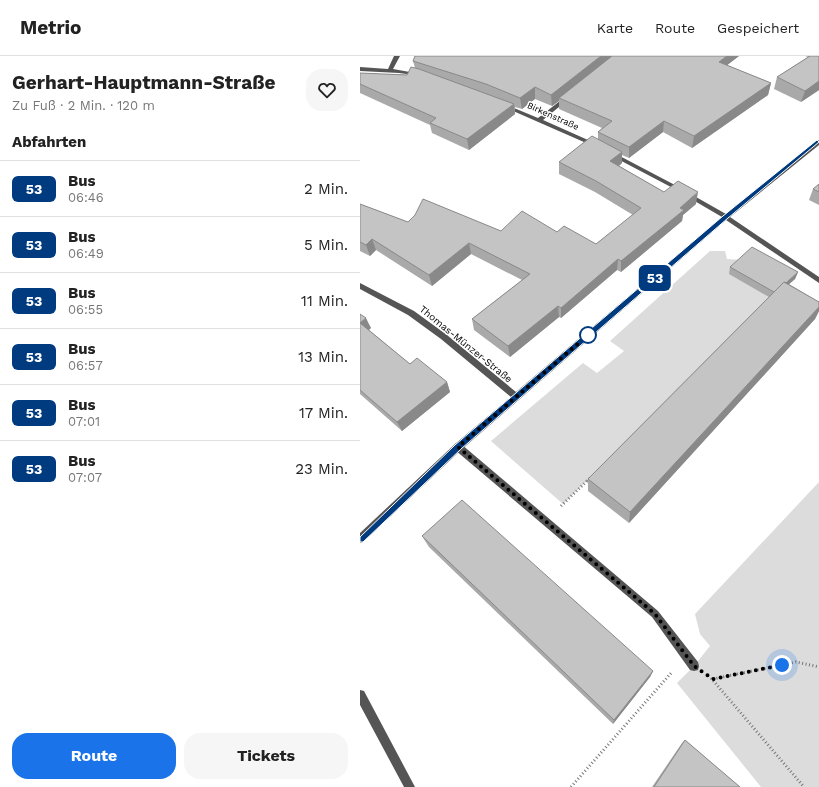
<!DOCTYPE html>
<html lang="de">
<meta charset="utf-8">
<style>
:root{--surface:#fff;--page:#f6f6f6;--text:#222;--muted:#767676;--line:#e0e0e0;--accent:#1a73e8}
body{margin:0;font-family:"Work Sans",sans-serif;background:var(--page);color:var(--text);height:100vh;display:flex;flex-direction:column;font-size:15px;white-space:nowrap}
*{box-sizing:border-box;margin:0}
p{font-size:13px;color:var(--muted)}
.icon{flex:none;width:22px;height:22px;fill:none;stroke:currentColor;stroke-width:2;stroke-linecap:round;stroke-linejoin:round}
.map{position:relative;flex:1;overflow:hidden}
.drawer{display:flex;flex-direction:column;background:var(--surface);width:360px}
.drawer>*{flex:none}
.badge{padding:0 8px;border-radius:6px;font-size:14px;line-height:26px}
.you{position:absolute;width:20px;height:20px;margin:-10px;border:3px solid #fff;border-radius:50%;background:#1a73e8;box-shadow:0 0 0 6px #1a73e833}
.map>.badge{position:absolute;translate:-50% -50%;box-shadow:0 0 0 2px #fff}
h2{padding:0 12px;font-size:15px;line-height:36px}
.round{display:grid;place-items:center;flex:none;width:42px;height:42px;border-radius:16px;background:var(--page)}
.headline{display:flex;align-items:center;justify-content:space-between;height:68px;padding:0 12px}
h1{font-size:19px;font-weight:700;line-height:30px}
.button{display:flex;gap:8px;margin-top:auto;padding:8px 12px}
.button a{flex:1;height:46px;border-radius:16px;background:var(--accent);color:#fff;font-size:16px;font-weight:700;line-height:46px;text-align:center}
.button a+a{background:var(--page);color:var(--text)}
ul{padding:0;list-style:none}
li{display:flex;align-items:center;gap:12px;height:56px;padding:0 12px;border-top:1px solid var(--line)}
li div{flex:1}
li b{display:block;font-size:15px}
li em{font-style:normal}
li .badge{min-width:44px;font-weight:700;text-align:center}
header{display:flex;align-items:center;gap:24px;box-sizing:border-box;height:56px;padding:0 20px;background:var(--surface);border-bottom:1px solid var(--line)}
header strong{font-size:19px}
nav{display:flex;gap:22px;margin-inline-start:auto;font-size:14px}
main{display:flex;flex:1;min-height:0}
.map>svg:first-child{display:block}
.green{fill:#dcdcdc}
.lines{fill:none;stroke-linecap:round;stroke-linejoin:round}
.path-far1{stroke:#777;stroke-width:2.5;stroke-dasharray:1 2;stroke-linecap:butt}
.path{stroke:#777;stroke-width:3;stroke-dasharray:1 2.5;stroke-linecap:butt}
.lane{fill:#555;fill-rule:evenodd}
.street{fill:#555;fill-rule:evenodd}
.wall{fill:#a9a9a9}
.shaded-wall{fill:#898989}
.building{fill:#c4c4c4;stroke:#898989}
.line{fill:#003b80;stroke:#fff}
.walk{stroke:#000;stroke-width:4;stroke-dasharray:0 7.2}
.stop-dot{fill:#fff;stroke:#003b80;stroke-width:2}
.labels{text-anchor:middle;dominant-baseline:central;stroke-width:3;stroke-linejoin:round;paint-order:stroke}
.far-street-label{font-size:9px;fill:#000;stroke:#fff}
.street-label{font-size:10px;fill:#000;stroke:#fff}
</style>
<header>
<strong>Metrio</strong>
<nav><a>Karte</a><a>Route</a><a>Gespeichert</a></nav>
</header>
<main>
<section class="drawer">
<div class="headline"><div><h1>Gerhart-Hauptmann-Straße</h1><p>Zu Fuß · 2 Min. · 120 m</p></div><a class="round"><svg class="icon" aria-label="heart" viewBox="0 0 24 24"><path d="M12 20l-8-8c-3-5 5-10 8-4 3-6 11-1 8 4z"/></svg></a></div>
<h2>Abfahrten</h2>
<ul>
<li><span class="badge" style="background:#003b80;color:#fff">53</span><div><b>Bus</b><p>06:46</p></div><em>2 Min.</em></li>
<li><span class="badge" style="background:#003b80;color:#fff">53</span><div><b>Bus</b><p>06:49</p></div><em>5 Min.</em></li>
<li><span class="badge" style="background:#003b80;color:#fff">53</span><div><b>Bus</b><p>06:55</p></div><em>11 Min.</em></li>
<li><span class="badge" style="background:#003b80;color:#fff">53</span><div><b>Bus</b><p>06:57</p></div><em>13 Min.</em></li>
<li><span class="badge" style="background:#003b80;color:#fff">53</span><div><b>Bus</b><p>07:01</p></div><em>17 Min.</em></li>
<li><span class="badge" style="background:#003b80;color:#fff">53</span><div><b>Bus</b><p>07:07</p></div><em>23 Min.</em></li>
</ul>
<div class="button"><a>Route</a><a>Tickets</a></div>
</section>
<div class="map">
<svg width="459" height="731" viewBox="0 0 459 731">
<rect width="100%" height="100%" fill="#fff"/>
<!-- green -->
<path class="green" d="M350,195h15l2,8 16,1 36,35 -216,209 -72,-63 92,-78 14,10 27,-22 -14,-10z
M459,426v305h-58l-84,-104 17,-17 16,-20 -10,-12 -5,-20z"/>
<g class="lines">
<!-- path-far1 -->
<path class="path-far1" d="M227,425l3,-3"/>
<!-- path -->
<path class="path" d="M201,450l27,-26
M351,622l93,109
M353,623l83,-17 23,5
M211,731l101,-115"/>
<!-- lane -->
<path class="lane" d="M98,387l3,1 197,167 40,51 1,4 -1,4 -4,1 -4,-1 -38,-53 -197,-167 -1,-3 1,-3z"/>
<!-- street -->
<path class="street" d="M34,0h6l-7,13 28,5v2l-22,-3 -39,-2v-4l28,2z
M205,41l5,1 -27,22 54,24v2h-4l-91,-40 5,-1 31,13z
M459,84v5l-89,72 89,60v6l-93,-63 -265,230 -98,92 -3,1v-10l95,-89 56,-47 -70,-58 -33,-24 -48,-26v-6l54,28 33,24 69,57 206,-175 -53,-31 -59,-31v-2h4l59,31 53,30z
M0,634l4,1 51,96h-11l-44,-82z"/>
</g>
<!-- wall -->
<path class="wall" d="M55,0h324l-12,9 44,18 -3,12 -76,53 -29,-16 -34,26 -7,-3v8l-3,3 45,26 32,12 -13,11 -1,6 -61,51 -4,-2 -56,48 -2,-1 -49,40 -36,-27 -2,-11 50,-39 -51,-26 -39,32 -56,-36 -6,6 -10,-5v-47l48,18 93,9 56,1 39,12 37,-29 -38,-23 -36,-18v-12l39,-22v-8l4,-4 -43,-19v-8l-7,5 -17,-7 -13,10 -7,-2v7l-46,36 -37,-17 -2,-8 -70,-32v-20l47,2 8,-7 -2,-7z
M445,0h14v34l-18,12 -27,-13 3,-12 31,-20z
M459,128v21l-10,-5 4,-11z
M370,211l68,5 -3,7 -6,5 30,18v9l-4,8 -186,204 -41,-32v-12l181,-182 -40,-23z
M0,258l11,14 -2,2 41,34 37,18 3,10 -48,39 -42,-37z
M62,480l231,135 -3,6 -37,47 -184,-177z
M325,684l55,47h-88l30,-44z"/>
<!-- shaded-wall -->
<path class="shaded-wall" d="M241,0h15l-57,42v3l-7,5 -1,-11z
M367,0h12l-22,17 2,-11z
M459,25v9l-18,12 4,-11z
M411,27l-3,12 -76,53 2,-12z
M175,31v12l-13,10 -2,-11z
M154,48l1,10 -46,36 -2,-11z
M304,65l-1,11 -34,26v-11z
M262,96v11l-12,10v-12z
M338,136l-2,12 -13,11 -1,6 -61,51v-11z
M12,183l4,11 -6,6 -4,-11z
M109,187l2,11 -39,32 -3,-11z
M258,203l-1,11 -56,48v-10z
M438,216l-3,7 -23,20 3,-7z
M198,250l1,11 -49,40 -2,-11z
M459,251v4l-4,8 -186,204 1,-11z
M6,262l5,10 -6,5 -5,-10z
M87,326l3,10 -48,39 -5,-9z
M293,615l-3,6 -37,47 1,-4z"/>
<!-- building -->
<path class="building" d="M55,0h186l-50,39 -16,-8 -15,11 -34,-14 -73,-23z
M252,0h115l-8,6 52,21 -77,53 -30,-15 -35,26 -31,-15 14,-11 -53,-23z
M450,0h9v25l-14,10 -28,-14z
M51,11l8,2 95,35 -47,35 -37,-16 6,-5 -76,-34v-11l47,2z
M232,80l30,16 -12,9 54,31 14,-11 20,11 -18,16 4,2 -63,51 -3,-2 -57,49 -3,-2 -50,40 -36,-27 58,-45 -61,-31 -40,32 -57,-36 -6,6 -6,-3v-38l48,18 7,-7 8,-16 78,32 21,-20 35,21 7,-6 32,18 45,-36 -45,-27 -37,-19z
M459,128v8l-6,-3z
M392,191l46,25 -12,11 -2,-1 -10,10 -44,-25z
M424,226l35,20v5l-189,205 -42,-33z
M0,258l6,4 -6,5 50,41 7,-6 30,24 -50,40 -37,-32z
M102,444l191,171 -39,49 -192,-184z
M325,684l55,47h-86z"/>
<!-- line -->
<path class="line" d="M457,84l2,2 -91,76 -267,231 -98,93h-3v-5l95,-92 268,-229z"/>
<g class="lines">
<!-- walk -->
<path class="walk" d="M228,279l-130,112 197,167 39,52 19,13 69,-14"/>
</g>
<!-- markers -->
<circle class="stop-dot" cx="228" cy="279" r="8"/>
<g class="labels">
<!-- far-street labels -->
<g class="far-street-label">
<text transform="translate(193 60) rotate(24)">Birkenstraße</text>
</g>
<!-- street labels -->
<g class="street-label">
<text transform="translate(106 288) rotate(39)">Thomas-Münzer-Straße</text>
</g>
</g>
</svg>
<div class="you" style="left:422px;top:609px"></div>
<b class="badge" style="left:295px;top:222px;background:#003b80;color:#fff">53</b>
</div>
</main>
